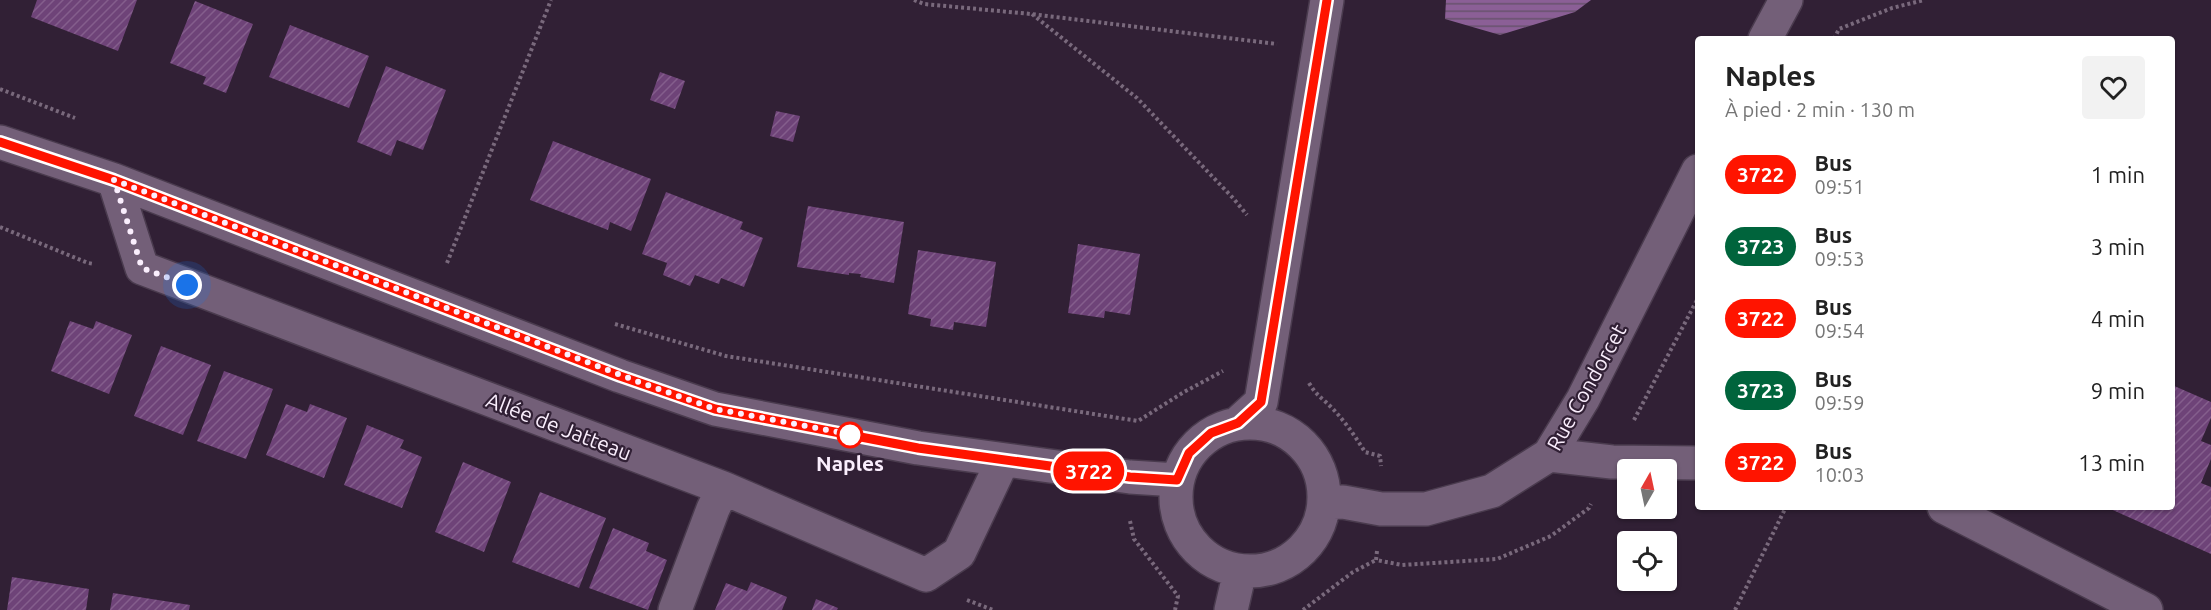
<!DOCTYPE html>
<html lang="fr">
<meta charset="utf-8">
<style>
:root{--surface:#fff;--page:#f2f2f2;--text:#222;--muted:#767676}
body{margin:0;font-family:Ubuntu,sans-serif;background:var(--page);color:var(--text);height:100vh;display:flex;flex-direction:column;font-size:22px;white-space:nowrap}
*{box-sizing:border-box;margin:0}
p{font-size:20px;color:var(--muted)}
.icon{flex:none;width:33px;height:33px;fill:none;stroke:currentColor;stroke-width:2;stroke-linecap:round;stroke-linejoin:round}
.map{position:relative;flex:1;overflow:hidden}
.sheet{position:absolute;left:1695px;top:36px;width:480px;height:474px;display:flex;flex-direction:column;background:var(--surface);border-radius:6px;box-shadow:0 2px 4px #0004}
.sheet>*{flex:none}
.badge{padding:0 12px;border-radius:20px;font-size:21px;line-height:39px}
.needle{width:39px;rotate:9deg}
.fabs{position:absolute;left:1617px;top:459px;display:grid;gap:12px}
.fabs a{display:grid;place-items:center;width:60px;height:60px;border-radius:6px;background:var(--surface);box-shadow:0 2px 4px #0004;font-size:30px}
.you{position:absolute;width:30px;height:30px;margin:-15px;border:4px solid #fff;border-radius:50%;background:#1a73e8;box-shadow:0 0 0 9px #1a73e833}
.map>.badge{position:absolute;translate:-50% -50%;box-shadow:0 0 0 3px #fff}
.round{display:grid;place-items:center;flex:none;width:63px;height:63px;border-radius:6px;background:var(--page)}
.headline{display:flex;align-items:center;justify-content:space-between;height:102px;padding:0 30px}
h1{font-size:28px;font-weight:700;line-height:45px}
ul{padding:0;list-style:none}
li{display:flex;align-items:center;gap:18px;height:72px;padding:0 30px}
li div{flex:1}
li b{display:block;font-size:22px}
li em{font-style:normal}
li .badge{min-width:66px;font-weight:700;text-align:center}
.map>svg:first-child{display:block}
.water{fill:url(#water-rules)}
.building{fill:url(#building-hatch)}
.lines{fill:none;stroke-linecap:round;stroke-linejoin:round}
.minor-casing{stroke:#4a3b4e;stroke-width:36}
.path{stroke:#79697c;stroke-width:4;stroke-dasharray:3 3;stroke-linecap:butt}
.minor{stroke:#735f78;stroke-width:33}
.line-casing{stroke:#fff;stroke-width:14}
.line{stroke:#ff1400;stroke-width:9}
.walk{stroke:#faeefd;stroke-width:6;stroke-dasharray:0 10.8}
.stop-dot{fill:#fff;stroke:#ff1400;stroke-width:3}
.labels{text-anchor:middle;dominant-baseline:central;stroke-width:4.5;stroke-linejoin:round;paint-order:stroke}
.street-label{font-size:21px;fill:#faeefd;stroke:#312035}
.stop-label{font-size:21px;font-weight:bold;fill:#faeefd;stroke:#312035}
</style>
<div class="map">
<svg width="2211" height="610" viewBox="0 0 2211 610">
<defs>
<pattern id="water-rules" width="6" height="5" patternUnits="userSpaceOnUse" patternTransform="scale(1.5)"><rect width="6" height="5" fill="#8b5f96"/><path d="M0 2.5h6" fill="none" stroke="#68526d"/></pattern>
<pattern id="building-hatch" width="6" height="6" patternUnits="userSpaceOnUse" patternTransform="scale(1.5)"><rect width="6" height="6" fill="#6e4378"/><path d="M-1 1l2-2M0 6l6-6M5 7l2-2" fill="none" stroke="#845e8c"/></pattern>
</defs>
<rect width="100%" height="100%" fill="#312035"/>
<!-- water -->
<path class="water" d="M1446,0h145l-16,12 -75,23 -55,-16z"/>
<!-- building -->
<path class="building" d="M37,0h100l-19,51 -87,-34z
M195,1l58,23 -27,69 -23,-9 3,-7 -36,-14z
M290,25l79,31 -20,52 -80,-31z
M386,66l60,24 -23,60 -26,-10 -6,16 -34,-14z
M660,72l25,9 -10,28 -25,-9z
M776,111l24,5 -7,26 -23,-6z
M553,141l98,38 -20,52 -21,-9 -2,8 -78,-30z
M666,192l77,30 -3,7 23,9 -19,49 -23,-9 -2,6 -24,-9 -5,11 -27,-11 4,-12 -25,-9z
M808,206l96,16 -10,61 -34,-6 1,-3 -12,-1v2l-52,-8z
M1078,244l62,10 -10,61 -25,-4 -1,7 -36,-5z
M918,250l78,12 -10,65 -32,-5 -1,8 -23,-4 1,-7 -23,-5z
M70,321l23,8 3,-8 36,14 -23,59 -58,-23z
M161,346l50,19 -28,70 -49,-19z
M224,371l49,18 -27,70 -49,-18z
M2172,385l39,17v16l-10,23 10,4v14l-10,24 10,4v67l-105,-47h66z
M286,404l21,8 3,-8 37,14 -23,60 -58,-23z
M367,425l37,15 -4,8 22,9 -20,51 -58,-23z
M463,462l48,20 -27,70 -49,-20z
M540,492l66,26 -27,70 -67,-26z
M613,528l36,15 -3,8 21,9 -19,50 -59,-22z
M12,577l77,12 -3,21h-79z
M751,582l36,15 -5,13h-67l11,-27 21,8z
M113,593l77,12 -1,5h-79z
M816,599l22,9 -1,2h-25z"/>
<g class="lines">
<!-- minor casing -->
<g class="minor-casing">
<path id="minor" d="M1765,39l21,-39
M0,142l114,38 506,196 95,33 203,39 212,29 47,3
M114,180l28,88 581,220 203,87 33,-22 44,-93
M1238,423l23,-21 66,-402
M1176 497a74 74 0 1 1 148 0a74 74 0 1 1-148 0Z
M1549,455l63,7 86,1
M1324,503l19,-1 38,7h45l66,-18 57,-36 34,-56 115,-228
M1944,507l202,103
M675,610l38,-101 10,-21
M1231,610l9,-39"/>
</g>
<!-- path -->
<path class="path" d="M914,0l10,4 107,10 246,30
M1032,14l105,84 96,100 14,17
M1834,39l5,-10 53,-21 32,-8
M0,89l75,29
M0,227l88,36 6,1
M447,263l104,-263
M615,324l111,32 412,65 46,-29 39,-21
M1309,383c8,13 11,13 22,24 13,13 24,29 34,45l15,4 1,10
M1634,420l64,-122
M1130,521l4,18 44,57 -3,14
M1377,551l-1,9 26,5 95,-6 54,-23 38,-28 2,-4
M967,600l26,10
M1303,610l50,-38 23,-12
M1735,610l51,-103"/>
<!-- minor -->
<use href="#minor" class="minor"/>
</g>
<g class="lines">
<!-- line casing -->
<g class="line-casing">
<path id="line" d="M0,142l114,38 506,196 95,33 203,39 212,29 47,3 12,-27 22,-20 27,-10 23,-21 66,-402"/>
</g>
<!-- line -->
<use href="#line" class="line"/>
<!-- walk -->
<path class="walk" d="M187,285l-45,-17 -28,-88 525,202 76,27 144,27 -9,-1"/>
</g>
<!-- markers -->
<circle class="stop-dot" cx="850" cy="435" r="12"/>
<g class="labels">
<!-- street labels -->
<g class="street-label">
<text transform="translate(1586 387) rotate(-61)">Rue Condorcet</text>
<text transform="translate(559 426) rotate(21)">Allée de Jatteau</text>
</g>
<!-- stop labels -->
<g class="stop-label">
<text x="850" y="463">Naples</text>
</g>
</g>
</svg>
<div class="fabs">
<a><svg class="needle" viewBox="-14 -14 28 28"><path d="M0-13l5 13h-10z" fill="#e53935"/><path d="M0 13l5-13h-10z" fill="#767676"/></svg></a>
<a><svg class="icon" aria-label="locate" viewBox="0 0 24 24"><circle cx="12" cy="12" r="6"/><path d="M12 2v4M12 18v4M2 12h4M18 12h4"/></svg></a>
</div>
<div class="you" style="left:187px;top:285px"></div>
<b class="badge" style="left:1089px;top:471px;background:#ff1400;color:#fff">3722</b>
<section class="sheet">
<div class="headline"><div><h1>Naples</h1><p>À pied · 2 min · 130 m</p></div><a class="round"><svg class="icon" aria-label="heart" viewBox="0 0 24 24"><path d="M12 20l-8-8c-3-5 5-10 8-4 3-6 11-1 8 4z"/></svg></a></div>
<ul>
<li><span class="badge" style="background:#ff1400;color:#fff">3722</span><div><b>Bus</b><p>09:51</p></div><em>1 min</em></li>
<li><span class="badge" style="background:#00643c;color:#fff">3723</span><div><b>Bus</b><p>09:53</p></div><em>3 min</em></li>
<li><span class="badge" style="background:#ff1400;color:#fff">3722</span><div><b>Bus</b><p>09:54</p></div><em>4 min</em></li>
<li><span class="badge" style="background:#00643c;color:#fff">3723</span><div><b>Bus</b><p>09:59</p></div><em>9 min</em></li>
<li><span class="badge" style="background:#ff1400;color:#fff">3722</span><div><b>Bus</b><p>10:03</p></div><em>13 min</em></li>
</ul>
</section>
</div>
